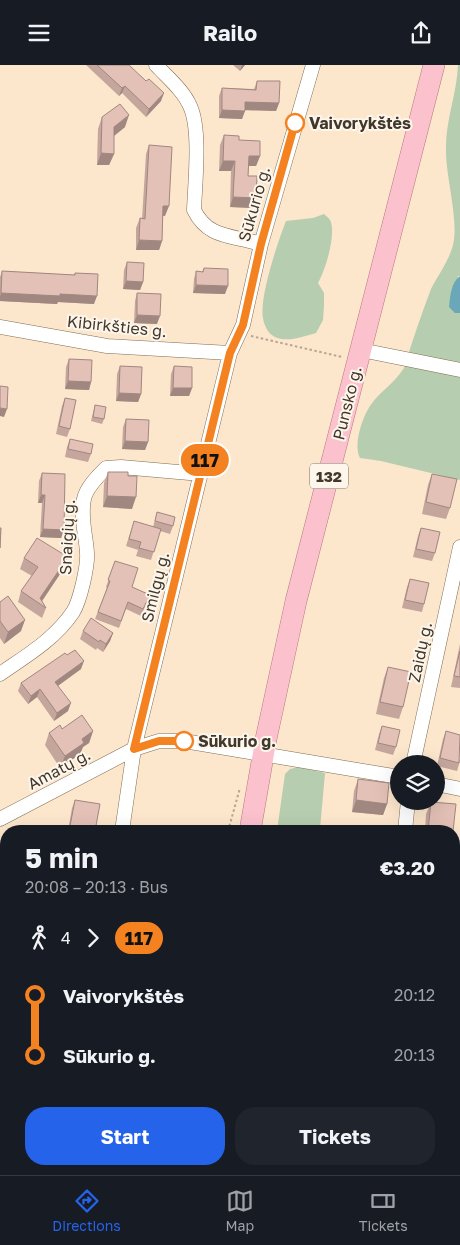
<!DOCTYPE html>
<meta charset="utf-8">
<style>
:root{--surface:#171b24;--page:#20242c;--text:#f1f3f6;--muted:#9ea1a6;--line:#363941;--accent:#2563eb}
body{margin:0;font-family:"Golos Text",sans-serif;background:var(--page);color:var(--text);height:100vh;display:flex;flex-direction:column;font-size:19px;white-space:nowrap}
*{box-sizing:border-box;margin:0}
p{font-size:16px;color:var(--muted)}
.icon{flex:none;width:28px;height:28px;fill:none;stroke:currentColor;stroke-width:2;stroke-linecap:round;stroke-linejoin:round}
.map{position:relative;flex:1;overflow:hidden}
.side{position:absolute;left:0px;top:760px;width:460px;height:350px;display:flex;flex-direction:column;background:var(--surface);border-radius:20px 20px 0 0;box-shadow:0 5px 20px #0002}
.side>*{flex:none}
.badge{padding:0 10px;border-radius:16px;font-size:18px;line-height:32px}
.buttons{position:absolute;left:390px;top:690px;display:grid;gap:10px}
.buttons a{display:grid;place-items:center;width:55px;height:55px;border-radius:50%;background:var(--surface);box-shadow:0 5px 20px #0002;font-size:25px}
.map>.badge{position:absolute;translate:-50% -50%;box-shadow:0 0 0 2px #fff}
.legs{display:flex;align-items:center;gap:8px;height:55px;padding:0 25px;font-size:16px}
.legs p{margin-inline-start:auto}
.overview{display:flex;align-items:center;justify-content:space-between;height:85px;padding:0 25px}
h1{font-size:28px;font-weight:700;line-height:38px}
.button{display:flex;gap:10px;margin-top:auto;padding:10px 25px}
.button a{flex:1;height:58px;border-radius:20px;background:var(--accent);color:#fff;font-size:20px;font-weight:700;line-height:58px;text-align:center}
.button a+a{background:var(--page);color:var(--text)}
ul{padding:0 25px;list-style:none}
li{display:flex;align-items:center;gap:18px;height:60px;font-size:19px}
li i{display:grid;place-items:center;width:8px;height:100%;margin:0 6px;background:currentColor}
li i::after{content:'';width:12px;height:12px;margin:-6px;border:4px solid;border-radius:50%;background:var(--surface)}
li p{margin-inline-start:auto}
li:first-child i{background:linear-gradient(#0000 50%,currentColor 0)}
li:last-child i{background:linear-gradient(currentColor 50%,#0000 0)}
header{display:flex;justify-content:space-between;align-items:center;height:65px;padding:0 25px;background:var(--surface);font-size:22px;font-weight:700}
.tab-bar{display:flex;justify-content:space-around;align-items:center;height:70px;border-top:1px solid var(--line);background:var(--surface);font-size:14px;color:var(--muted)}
.tab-bar a{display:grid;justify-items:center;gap:2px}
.tab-bar .current{color:var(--accent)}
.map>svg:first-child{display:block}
.green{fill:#b6cdaf}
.water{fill:#6aa7b9}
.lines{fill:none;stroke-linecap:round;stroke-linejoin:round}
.minor-casing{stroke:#806d55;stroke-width:15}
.primary-casing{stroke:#b87780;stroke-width:22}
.path{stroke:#b7a691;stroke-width:2;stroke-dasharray:2.5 2.5;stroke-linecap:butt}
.minor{stroke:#fff;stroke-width:14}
.primary{stroke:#fbc2ce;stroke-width:21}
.wall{fill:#c4a69d}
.shaded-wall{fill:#a08780}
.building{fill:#e4c1b7;stroke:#a08780}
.line-1-casing{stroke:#fff;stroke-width:11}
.line-1{stroke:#f58220;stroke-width:8}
.stop-1-dot{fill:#fff;stroke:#f58220;stroke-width:2.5}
.labels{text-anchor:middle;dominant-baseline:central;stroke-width:4;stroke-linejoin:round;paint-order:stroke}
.shield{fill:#fff6eb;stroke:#797166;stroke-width:1}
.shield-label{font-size:15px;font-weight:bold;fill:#40382d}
.stop-label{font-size:16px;font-weight:bold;fill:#40382d;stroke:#fff6eb;text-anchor:start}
.street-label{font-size:16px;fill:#40382d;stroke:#fff6eb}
</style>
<header><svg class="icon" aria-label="menu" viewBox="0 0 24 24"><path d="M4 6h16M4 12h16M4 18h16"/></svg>Railo<svg class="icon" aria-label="share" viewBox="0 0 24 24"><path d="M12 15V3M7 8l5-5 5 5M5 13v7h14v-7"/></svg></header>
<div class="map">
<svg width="460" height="1110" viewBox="0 0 460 1110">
<rect width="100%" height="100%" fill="#fce6cc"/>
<!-- green -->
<path class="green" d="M458,0h2v211h-2l-3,37h5v167l-79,-19 -21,-3c-7,-13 2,-40 10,-52 9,-14 25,-23 34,-38 8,-26 17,-53 27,-79 7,-14 18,-28 22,-44 6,-24 -7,-67 -7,-94 -1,-30 11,-57 12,-86z
M324,149c2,2 5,4 6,6 7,13 -5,51 -12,63l6,10v12l-1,15 -7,13c-12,3 -29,10 -41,4 -7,-3 -11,-12 -12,-19 -4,-20 15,-77 23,-97l27,-3z
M299,702l26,6 -5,56h-12v2h-31l8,-57 5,-5z"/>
<!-- water -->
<path class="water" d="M460,211v37h-5l-6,-6c1,-10 2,-25 11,-31z"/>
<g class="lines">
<!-- minor casing -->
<g class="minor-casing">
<path id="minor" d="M156,0c12,13 27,25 34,41 11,23 5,78 4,104 14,29 39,25 67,34
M0,262l107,19 123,7
M361,285l99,20
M0,609c26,-18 55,-35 73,-62 7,-11 15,-46 14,-59 -1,-18 -7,-36 -3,-54 2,-11 14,-23 22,-31l15,-1 80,7
M413,699l47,-217
M436,719l24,5
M0,754l134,-70 25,-8h25l215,36
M122,766l12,-82 96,-396 13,-28 18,-81 52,-179
M405,766l3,-30
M69,1110l1,-6
M372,1110l1,-6"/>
</g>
<!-- primary casing -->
<g class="primary-casing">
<path id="primary" d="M250,766l16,-92 30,-138 138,-536
M193,1110l1,-6"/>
</g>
<!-- path -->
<path class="path" d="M251,271l91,21
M228,766l12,-43"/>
<!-- minor -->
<use href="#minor" class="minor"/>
<!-- primary -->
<use href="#primary" class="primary"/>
</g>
<!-- wall -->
<path class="wall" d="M86,0h43l32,36 -15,16 -24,-24 -3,3z
M233,0h12l-5,6z
M257,16l22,22 -3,8 -31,-1 -3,9 -23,-1v-22l3,-8 32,1z
M102,52l23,10 -11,9v18l-5,11h-12l1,-36z
M224,70l15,5 21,16 -4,10h-7l-1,10 5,32 -23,-1 1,-36h-12l1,-26z
M149,80l16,71h-2l-1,25 -3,9h-23v-22l4,-10 2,1 4,-65z
M127,197l16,20 -3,8 -17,-1 1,-19z
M204,203l21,26 -32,-1 1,-14 2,-8 6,1z
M2,206l72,4 1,-2 19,31 -36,-2 -1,2 -57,-3v-24z
M137,228l20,31 -23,-1 1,-22z
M69,294l22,23 -2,8 -24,-1 1,-22z
M120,301l21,28 -3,8 -22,-1 1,-27z
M174,301l18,22 -3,8h-19l1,-22z
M65,333l5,31 -3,8 -11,-3 6,-28z
M95,340l9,14 -2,5 -11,-3z
M126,354l22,23 -3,8 -23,-1 1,-22z
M70,374l21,15 -3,8 -23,-5 2,-10z
M108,407l20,4 4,33 -29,-2 1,-24z
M42,408l22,57 -3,8 -21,-1 2,-34h-4l1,-22z
M432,409l18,34 -4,11 -24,-5 6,-29z
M157,447l16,14 -3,8 -10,-3 -9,29 -15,-4 2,-6 -12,-4 8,-25 19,6z
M421,463l14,25 -3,8 -19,-4 5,-21z
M68,492l-4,11 -22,33 4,7 -4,10 -24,-16 3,-11 11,-15 -12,-7 4,-11z
M115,496l17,26 18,8 -9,21 -15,-7 -7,19 -24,-9 12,-31 -1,-1z
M410,514l14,25 -2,8 -20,-4 5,-21z
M0,537l21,29 -17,13 -4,-6z
M83,566l30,2 -3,8 -7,11 -6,-4 -1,2 -16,-11z
M460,579v44l-9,-1z
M388,602l15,40 -4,12 -23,-5 8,-36z
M81,604l-23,17 10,25 -14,10 -17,-24 -9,7 -10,-13 3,-8z
M382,661l14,21 -3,8 -18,-5 4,-16z
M62,664l31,2 -4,12 -6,4 -3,7 -20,14 -15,-23 4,-12z
M446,666l14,30 -3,10 -20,-5 6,-27z
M358,714l29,25 -4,11 -31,-3 2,-21z
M75,735l20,31h-27l4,-23z
M431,737l22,29h-28l1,-17z
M6,891v34l-6,-1 3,-25z
M0,933l6,1v78l-6,-1z
M0,1017l6,1v30l-3,9h-3z
M17,1104h26l-3,6h-5l-18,-3z
M94,1104h19l-1,6h-19z"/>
<!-- shaded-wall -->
<path class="shaded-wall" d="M242,0h3l-5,6z
M125,21l-3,7 -3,3 3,-8z
M164,28l-3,8 -15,16 3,-8z
M245,37l34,1 -3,8 -34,-1z
M222,45l23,1 -3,8 -23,-1z
M129,50l-4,12 -15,12 4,-12z
M101,88l13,1 -5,11h-12z
M249,91h11l-4,10h-11z
M223,96h12l-4,10h-12z
M233,132l23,1 -3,10 -23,-1z
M163,141h6l-4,10 -5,-1z
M139,175l23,1 -3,9h-23z
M126,216l17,1 -3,8 -17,-1z
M196,220l32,1 -3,8 -32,-1z
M1,228l59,1 37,2 -3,8 -36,-2 -1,2 -57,-3v-5z
M137,250l23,1 -3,8 -23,-1z
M68,316l23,1 -2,8 -24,-1z
M173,323h19l-3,8h-19z
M119,328l22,1 -3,8 -22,-1z
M0,343l7,1 -3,8 -4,-1z
M125,376l23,1 -3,8 -23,-1z
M41,430h4l-3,8h-4z
M107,431l29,1 -4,12 -29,-2z
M43,464l21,1 -3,8 -21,-1z
M68,492l-4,11 -24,36v-6z
M25,555l-4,11 -17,13 4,-12z
M113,568l-3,8 -7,11 3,-8z
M84,596l-3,8 -29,21 3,-8z
M40,624l-3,8 -9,7 3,-8z
M71,638l-3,8 -14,10 3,-8z
M93,666l-4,12 -6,4 -3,7 -20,14 5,-12 17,-17z
M356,735l31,4 -4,11 -31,-3z"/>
<!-- building -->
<path class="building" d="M97,0h32l17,16 3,-2 15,14 -15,16 -24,-23 -3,2z
M257,16h23l-1,22 -34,-1v9l-23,-1v-22l34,2z
M120,39l9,11 -15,12v27l-13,-1 1,-36z
M224,70l15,1v4l21,1v15h-11l-1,20h9l-1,22 -23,-1 2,-36h-12z
M149,80l23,2 -3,59h-6l-1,35 -23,-1 1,-22 5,1z
M127,197l17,1 -1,19 -17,-1z
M204,203l24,1v17l-32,-1v-14l7,1z
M2,206l73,4v-2l23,1 -1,22 -37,-2v2l-59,-3z
M137,228l24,1 -1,22 -23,-1z
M69,294l23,1 -1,22 -23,-1z
M120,301l22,1 -1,27 -22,-1z
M174,301l18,1v21h-19z
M0,321l8,1 -1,22 -7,-1z
M65,333l11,2 -6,29 -11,-3z
M95,340l11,2 -2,12 -11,-2z
M126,354l23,1 -1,22 -23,-1z
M70,374l23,5 -2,10 -23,-5z
M108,407h20v4h9l-1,21 -29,-1z
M42,408l23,1 -1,56 -21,-1 2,-34h-4z
M432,409l25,5 -7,29 -24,-6z
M157,447l18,5 -2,9 -18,-5z
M134,456l27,8 -7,23 -15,-4 2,-6 -12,-3z
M0,463h1l-1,20z
M421,463l19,4 -5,21 -19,-4z
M37,473l31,19 -28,41 6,10 -25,-17 17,-24 -14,-9z
M115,496l23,7 -6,19 18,8 -7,14 -15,-7 -7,19 -23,-9 12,-31 -2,-1z
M410,514l19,4 -5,21 -19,-4z
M8,531l17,24 -17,12 -8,-11v-19z
M91,553l22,15 -7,11 -6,-4 -1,2 -16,-11z
M75,585l9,11 -29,21 16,21 -14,10 -17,-24 -9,7 -10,-13 44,-30 2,2z
M460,586v26l-6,-1z
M388,602l23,5 -8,35 -23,-5z
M82,650l11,16 -11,8 2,4 -19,13 -16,-23 11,-8 2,4z
M382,661l18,4 -4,17 -18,-4z
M446,666l14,4 -1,28 -19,-5z
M358,714l31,4 -2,21 -31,-4z
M75,735l25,4 -5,27h-26z
M431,737l25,2 -3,27h-25z
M28,763l20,3h-20z
M6,891v26l-4,-1z
M0,933l6,1v68l-6,-2z
M0,1017l6,1v28l-6,-1z
M0,1064l5,1 -5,27z
M96,1104h17l-1,6h-17z"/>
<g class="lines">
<!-- line-1 casing -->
<g class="line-1-casing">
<path id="line-1" d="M184,676h-25l-25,8 96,-396 13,-28 18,-81 34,-121"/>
</g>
<!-- line-1 -->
<use href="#line-1" class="line-1"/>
</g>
<!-- markers -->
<g class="stop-1-dot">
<circle cx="295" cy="58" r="9"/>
<circle cx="184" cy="676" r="9"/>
</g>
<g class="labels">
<!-- shield labels -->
<rect class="shield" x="310" y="398.5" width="38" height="25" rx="4"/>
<g class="shield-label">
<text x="329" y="411">132</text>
</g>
<!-- stop labels -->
<g class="stop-label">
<text x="309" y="58">Vaivorykštės</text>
<text x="198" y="676">Sūkurio g.</text>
</g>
<!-- street labels -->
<g class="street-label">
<text transform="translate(254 139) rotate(-74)">Sūkurio g.</text>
<text transform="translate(117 261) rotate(6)">Kibirkšties g.</text>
<text transform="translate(347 338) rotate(-76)">Punsko g.</text>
<text transform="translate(67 472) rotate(-87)">Snaigių g.</text>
<text transform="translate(155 522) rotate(-76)">Smilgų g.</text>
<text transform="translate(420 587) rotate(-78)">Zaidų g.</text>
<text transform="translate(59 704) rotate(-28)">Amatų g.</text>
</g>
</g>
</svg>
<div class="buttons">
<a><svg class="icon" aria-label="layers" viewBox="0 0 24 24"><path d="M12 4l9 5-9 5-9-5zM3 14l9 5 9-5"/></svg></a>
</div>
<b class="badge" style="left:205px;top:395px;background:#f58220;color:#111">117</b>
<section class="side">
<div class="overview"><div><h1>5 min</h1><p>20:08 – 20:13 · Bus</p></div><b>€3.20</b></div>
<div class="legs"><svg class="icon" aria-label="walk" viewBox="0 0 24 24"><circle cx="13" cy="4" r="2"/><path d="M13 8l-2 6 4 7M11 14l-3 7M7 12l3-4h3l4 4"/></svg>4<svg class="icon" aria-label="forward" viewBox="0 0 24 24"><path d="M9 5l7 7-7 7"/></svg><b class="badge" style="background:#f58220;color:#111">117</b></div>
<ul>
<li><i style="color:#f58220"></i><b>Vaivorykštės</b><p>20:12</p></li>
<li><i style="color:#f58220"></i><b>Sūkurio g.</b><p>20:13</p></li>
</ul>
<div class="button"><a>Start</a><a>Tickets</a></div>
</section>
</div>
<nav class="tab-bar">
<a class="current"><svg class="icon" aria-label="directions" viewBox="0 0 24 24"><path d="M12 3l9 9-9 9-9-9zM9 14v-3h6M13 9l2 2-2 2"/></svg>Directions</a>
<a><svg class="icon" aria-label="map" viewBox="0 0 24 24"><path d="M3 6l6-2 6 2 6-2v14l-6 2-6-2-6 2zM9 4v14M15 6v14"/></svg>Map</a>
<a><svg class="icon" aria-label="tickets" viewBox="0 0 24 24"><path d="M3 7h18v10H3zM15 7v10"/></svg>Tickets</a>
</nav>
